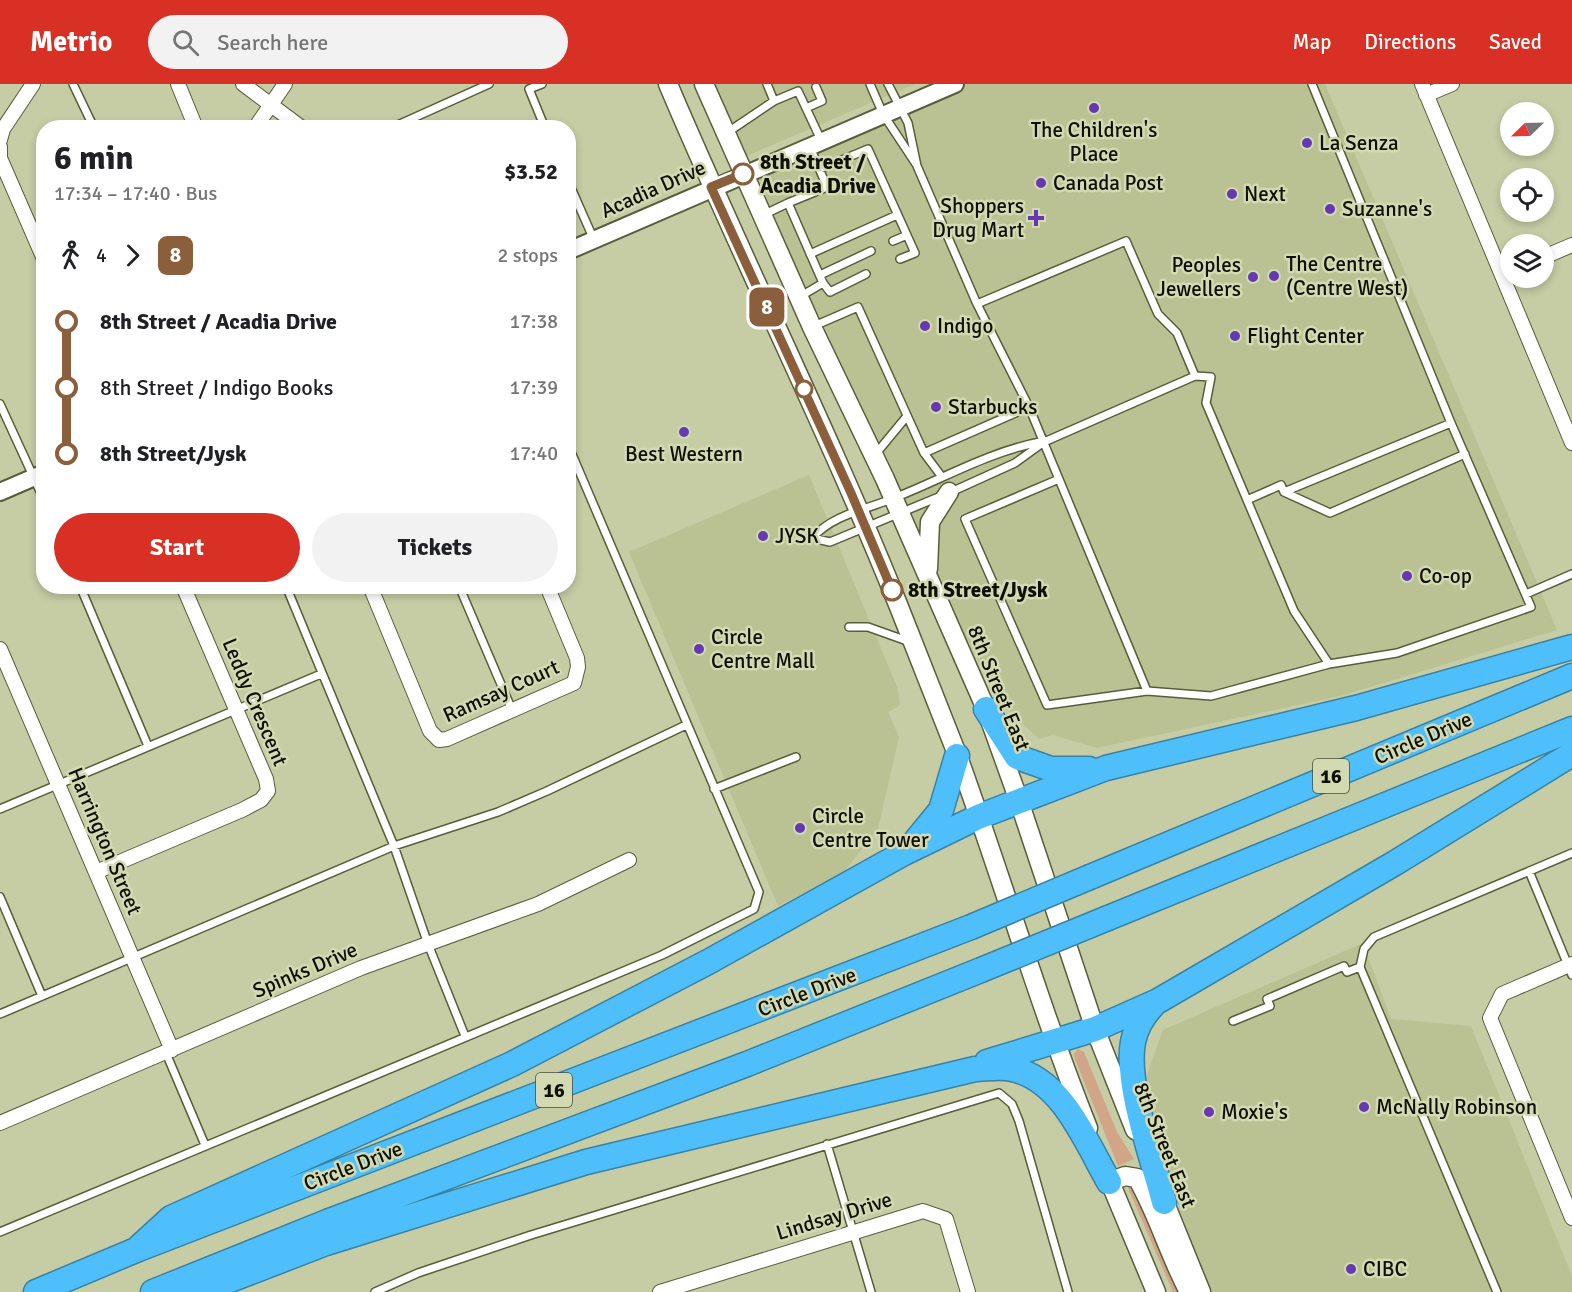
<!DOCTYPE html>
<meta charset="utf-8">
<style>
:root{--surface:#fff;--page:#f2f2f2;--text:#202124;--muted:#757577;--accent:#d93025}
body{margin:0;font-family:Signika,sans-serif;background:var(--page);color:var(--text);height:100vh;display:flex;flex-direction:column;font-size:22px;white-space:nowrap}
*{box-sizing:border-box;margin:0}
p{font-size:20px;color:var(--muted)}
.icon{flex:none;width:33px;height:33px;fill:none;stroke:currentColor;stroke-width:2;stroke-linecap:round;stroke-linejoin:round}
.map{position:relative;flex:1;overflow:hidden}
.side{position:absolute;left:36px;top:36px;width:540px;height:474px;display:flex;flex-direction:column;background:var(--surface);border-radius:24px;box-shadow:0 3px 9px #0003}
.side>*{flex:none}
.badge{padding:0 12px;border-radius:9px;font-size:21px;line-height:39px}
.needle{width:39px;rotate:247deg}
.buttons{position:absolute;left:1500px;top:18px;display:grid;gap:12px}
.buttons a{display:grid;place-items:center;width:54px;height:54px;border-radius:50%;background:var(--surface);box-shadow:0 3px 9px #0003;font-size:30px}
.map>.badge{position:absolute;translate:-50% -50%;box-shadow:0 0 0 3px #fff}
.legs{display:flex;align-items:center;gap:9px;height:66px;padding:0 18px;font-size:20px}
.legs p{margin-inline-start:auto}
.headline{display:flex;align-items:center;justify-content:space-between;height:102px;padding:0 18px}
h1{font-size:33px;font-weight:700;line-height:45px}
.action{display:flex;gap:12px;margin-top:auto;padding:12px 18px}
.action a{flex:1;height:69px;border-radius:36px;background:var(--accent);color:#fff;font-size:24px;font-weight:700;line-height:69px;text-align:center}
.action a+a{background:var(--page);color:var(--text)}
ul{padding:0 18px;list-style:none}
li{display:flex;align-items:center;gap:21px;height:66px;font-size:22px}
li i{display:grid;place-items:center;width:9px;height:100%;margin:0 8px;background:currentColor}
li i::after{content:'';width:15px;height:15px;margin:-8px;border:4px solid;border-radius:50%;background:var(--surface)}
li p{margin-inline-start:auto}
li:first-child i{background:linear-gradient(#0000 50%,currentColor 0)}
li:last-child i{background:linear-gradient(currentColor 50%,#0000 0)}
header{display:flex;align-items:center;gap:36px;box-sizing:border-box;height:84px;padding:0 30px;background:var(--accent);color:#fff}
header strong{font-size:28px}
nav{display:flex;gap:33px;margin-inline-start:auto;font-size:21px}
.search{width:420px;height:54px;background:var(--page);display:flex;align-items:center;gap:15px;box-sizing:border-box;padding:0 21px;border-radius:33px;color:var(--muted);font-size:22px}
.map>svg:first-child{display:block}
.built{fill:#bac192}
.green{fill:#d2a588}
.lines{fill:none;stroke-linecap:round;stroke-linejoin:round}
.service-casing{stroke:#585e39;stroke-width:10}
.minor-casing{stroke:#585e39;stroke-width:16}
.tertiary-casing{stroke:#585e39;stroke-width:20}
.secondary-casing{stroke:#585e39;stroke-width:21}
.motorway-casing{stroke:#3882a5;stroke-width:27}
.service{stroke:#fff;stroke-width:7}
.minor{stroke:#fff;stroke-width:14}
.tertiary{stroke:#fff;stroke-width:16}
.secondary{stroke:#fff;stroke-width:18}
.motorway{stroke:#4ebffb;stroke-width:24}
.motorway-bridge-casing{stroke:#3882a5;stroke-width:27;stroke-linecap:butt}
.motorway-bridge{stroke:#4ebffb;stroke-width:24}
.line-1-casing{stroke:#fff;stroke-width:14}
.line-1{stroke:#8b5e3c;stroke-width:9}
.poi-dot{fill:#6539b1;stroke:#d3d9b1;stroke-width:2}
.stop-1-dot{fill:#fff;stroke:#8b5e3c;stroke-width:3}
.labels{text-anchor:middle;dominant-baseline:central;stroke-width:5;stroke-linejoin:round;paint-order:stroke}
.shield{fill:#d3d9b1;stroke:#4a4c38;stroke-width:1.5}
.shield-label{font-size:20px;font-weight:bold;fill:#0f1004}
.poi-label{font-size:21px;fill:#0f1004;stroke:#d3d9b1;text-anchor:start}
.stop-label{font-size:21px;font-weight:bold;fill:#0f1004;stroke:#d3d9b1;text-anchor:start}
.street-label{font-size:21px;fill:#0f1004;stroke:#d3d9b1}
</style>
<header>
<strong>Metrio</strong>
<div class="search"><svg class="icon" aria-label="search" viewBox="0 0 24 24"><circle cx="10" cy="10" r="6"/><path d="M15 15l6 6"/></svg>Search here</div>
<nav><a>Map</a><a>Directions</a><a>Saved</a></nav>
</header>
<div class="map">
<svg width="1572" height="1208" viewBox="0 0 1572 1208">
<rect width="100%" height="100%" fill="#c6cca4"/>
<!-- built -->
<path class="built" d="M711,0h204l-178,76z
M955,0h370l232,546 -213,65 -247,53 -44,-13 -14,4 -37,-35 -102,-190 -157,-340z
M809,391l88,212 3,18 -12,7 11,25 -21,91 -34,44 -66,34 -149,-354z
M1363,859l28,76 80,7 101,250v16h-360l-25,-62 -47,-135 23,-65z"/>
<!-- green -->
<path class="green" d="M1078,965l6,3 33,80 17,27 -16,7 -43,-107 -1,-5z
M1129,1100l6,2 43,106h-5l-45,-104z"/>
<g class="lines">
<!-- service casing -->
<g class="service-casing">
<path id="service" d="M73,0l21,44
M542,0l-13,5 16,39
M767,0l7,17
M870,0l13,30 33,50
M888,0l20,39 9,43 60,138 52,103 118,284
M806,24l16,-7 -6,-14
M391,44l98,-44
M728,48l46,-31 24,-10 23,49
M820,85l48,-20 47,104 -15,6
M568,97l26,59
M763,131l25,-12
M893,157l14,-6
M810,170l87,-39
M820,191l51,-24
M823,199l7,9 36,-18
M801,212l22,-13 -35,-80 39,-16 -17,-40
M977,220l149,-63 32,73 19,19 18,43
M814,242l44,-19 66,146 18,24
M0,320l44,96
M924,369l105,-46
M874,372l33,-40
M1059,395l-94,40 82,186 100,-14 64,5 118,-32 68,-11 134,-46 -80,-184 -139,-339
M951,408l64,-29 29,-21 151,-66 16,1 -5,26 88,208 35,53
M1284,408l167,-69
M1247,416l34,-15 3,7 46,21 135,-59
M812,454l18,4 111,-46
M812,454c22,-24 53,-28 82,-40 49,-19 94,-46 146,-56
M80,502l68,160
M286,502l108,260 34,98 37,92
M459,502l53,124
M1526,510l46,-20
M849,543h19l42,15
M714,705l82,-32
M0,725l321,-135
M1529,787l43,104
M0,813l42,99
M0,930l394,-168 104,-34 49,-21 139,-66
M1233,937l37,-15 -3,-7 77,-33 3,6 13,-5
M166,969l39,92
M827,1060l44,148
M0,1148l662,-277 92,-46 5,-17 -191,-447
M375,1208l43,-19 113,-38 468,-142 13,11 7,17 49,171
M1497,1208l-137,-325 4,-18 10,-12 198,-84"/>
</g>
<!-- minor casing -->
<g class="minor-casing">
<path id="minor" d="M178,0l18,44
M243,0l59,44
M1422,0l150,359
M1426,11l26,-11
M255,44l30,-44
M0,56l3,-11 30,-45
M0,63v11l44,101
M1544,173l28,-12
M370,502l60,145 9,9 8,-1 127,-56 4,-16 -1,-9 -30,-72
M0,565l172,401
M96,788l146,-62 19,-10 7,-9 -2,-12 -83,-193
M1572,880l-70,30 -12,24 82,200
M0,1039l361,-155 177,-64 91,-44
M660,1208l263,-81 23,8 22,73"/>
</g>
<!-- tertiary casing -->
<g class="tertiary-casing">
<path id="tertiary" d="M568,167l387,-167
M0,408l44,-19"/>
</g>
<!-- secondary casing -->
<g class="secondary-casing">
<path id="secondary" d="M668,0c74,175 160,346 231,523 19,49 39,98 58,147 45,124 82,251 131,374
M704,0l108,243 73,152 101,230 33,92 76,228 40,101
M928,485l2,-47 19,-30
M1105,1086l51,122
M1109,1098l16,-6 12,2c21,36 32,77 52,114
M1160,1107l41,101"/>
</g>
<!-- motorway casing -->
<g class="motorway-casing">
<path id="motorway" d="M986,625l31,48 34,12h38
M914,759l27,-33 16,-54
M1090,793l482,-201
M1108,834l464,-189
M1156,918c-11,11 -20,24 -23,40 -8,42 20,117 31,160
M987,978l108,-33 63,-28 237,-138 177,-109
M136,1166l35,-32 341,-154 196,-102 196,-109 74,-36 128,-49 250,-60 216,-61
M36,1208l100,-42 835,-323
M153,1208l174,-70 420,-158 234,-94
M199,1208l127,-49 260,-81 389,-93c11,0 26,-3 37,0 50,10 74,73 97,113"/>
</g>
<!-- service -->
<use href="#service" class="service"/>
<!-- minor -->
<use href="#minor" class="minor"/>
<!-- tertiary -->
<use href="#tertiary" class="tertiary"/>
<!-- secondary -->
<use href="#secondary" class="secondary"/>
<!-- motorway -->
<use href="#motorway" class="motorway"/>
<!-- motorway-bridge casing -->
<g class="motorway-bridge-casing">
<path id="motorway-bridge" d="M971,843l119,-50
M981,886l127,-52"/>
</g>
<!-- motorway-bridge -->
<use href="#motorway-bridge" class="motorway-bridge"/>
</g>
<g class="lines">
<!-- line-1 casing -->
<g class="line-1-casing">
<path id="line-1" d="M743,90l-32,13 140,306 41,97"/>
</g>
<!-- line-1 -->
<use href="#line-1" class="line-1"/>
</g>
<!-- markers -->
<g class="poi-dot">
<circle cx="1094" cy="24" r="6"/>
<circle cx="1307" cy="59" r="6"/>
<circle cx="1041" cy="99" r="6"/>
<circle cx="1232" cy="110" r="6"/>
<circle cx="1330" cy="125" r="6"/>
<path d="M1033 125h6v6h6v6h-6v6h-6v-6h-6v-6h6z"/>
<circle cx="1274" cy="192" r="6"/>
<circle cx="1253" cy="193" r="6"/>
<circle cx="925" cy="242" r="6"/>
<circle cx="1235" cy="252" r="6"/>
<circle cx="936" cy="323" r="6"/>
<circle cx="684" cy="348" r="6"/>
<circle cx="763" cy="452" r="6"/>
<circle cx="1407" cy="492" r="6"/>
<circle cx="699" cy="565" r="6"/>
<circle cx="800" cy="744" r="6"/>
<circle cx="1364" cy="1023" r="6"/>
<circle cx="1209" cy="1028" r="6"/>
<circle cx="1351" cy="1185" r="6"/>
</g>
<g class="stop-1-dot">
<circle cx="743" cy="90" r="10"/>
<circle cx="804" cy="305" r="8"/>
<circle cx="892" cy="506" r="10"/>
</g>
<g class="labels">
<!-- shield labels -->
<g class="shield">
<rect x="1313" y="675" width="36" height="34" rx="4.5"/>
<rect x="536" y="989" width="36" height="34" rx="4.5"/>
</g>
<g class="shield-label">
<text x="1331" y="692">16</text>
<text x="554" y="1006">16</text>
</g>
<!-- poi labels -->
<g class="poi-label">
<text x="1094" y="46" text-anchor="middle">The Children's<tspan x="1094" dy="24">Place</tspan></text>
<text x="1319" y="59">La Senza</text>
<text x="1053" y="99">Canada Post</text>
<text x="1244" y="110">Next</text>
<text x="1024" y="122" text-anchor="end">Shoppers<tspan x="1024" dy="24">Drug Mart</tspan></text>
<text x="1342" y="125">Suzanne's</text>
<text x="1286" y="180">The Centre<tspan x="1286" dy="24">(Centre West)</tspan></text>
<text x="1241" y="181" text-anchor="end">Peoples<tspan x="1241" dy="24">Jewellers</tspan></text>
<text x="937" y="242">Indigo</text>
<text x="1247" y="252">Flight Center</text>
<text x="948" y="323">Starbucks</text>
<text x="684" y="370" text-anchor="middle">Best Western</text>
<text x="775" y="452">JYSK</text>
<text x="1419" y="492">Co-op</text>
<text x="711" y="553">Circle<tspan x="711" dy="24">Centre Mall</tspan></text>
<text x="812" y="732">Circle<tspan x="812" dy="24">Centre Tower</tspan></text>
<text x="1376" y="1023">McNally Robinson</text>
<text x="1221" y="1028">Moxie's</text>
<text x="1363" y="1185">CIBC</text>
</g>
<!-- stop labels -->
<g class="stop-label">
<text x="760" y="78">8th Street /<tspan x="760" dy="24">Acadia Drive</tspan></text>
<text x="908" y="506">8th Street/Jysk</text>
</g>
<!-- street labels -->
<g class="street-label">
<text transform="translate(653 105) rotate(-24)">Acadia Drive</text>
<text transform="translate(999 604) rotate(68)">8th Street East</text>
<text transform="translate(501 607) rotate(-24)">Ramsay Court</text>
<text transform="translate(255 618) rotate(67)">Leddy Crescent</text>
<text transform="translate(1423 654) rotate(-23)">Circle Drive</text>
<text transform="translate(105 757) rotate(67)">Harrington Street</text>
<text transform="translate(305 886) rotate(-23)">Spinks Drive</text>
<text transform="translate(807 908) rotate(-21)">Circle Drive</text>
<text transform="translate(1165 1061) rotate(68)">8th Street East</text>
<text transform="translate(353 1082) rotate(-21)">Circle Drive</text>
<text transform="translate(834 1132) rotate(-17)">Lindsay Drive</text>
</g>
</g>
</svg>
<div class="buttons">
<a><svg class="needle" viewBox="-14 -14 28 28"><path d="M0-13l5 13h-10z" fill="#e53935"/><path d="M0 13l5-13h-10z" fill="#757577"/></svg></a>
<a><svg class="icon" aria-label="locate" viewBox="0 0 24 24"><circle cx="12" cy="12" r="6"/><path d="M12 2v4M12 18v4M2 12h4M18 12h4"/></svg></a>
<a><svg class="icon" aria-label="layers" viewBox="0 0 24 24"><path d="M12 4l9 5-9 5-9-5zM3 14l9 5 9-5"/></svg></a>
</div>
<b class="badge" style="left:767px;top:223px;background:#8b5e3c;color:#fff">8</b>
<section class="side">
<div class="headline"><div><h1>6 min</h1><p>17:34 – 17:40 · Bus</p></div><b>$3.52</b></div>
<div class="legs"><svg class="icon" aria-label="walk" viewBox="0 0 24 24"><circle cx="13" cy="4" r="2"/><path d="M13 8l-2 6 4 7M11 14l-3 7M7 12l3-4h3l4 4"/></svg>4<svg class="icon" aria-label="forward" viewBox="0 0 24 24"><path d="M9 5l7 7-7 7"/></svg><b class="badge" style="background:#8b5e3c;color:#fff">8</b><p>2 stops</p></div>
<ul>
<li><i style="color:#8b5e3c"></i><b>8th Street / Acadia Drive</b><p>17:38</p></li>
<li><i style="color:#8b5e3c"></i><span>8th Street / Indigo Books</span><p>17:39</p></li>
<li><i style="color:#8b5e3c"></i><b>8th Street/Jysk</b><p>17:40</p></li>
</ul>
<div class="action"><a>Start</a><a>Tickets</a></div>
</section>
</div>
